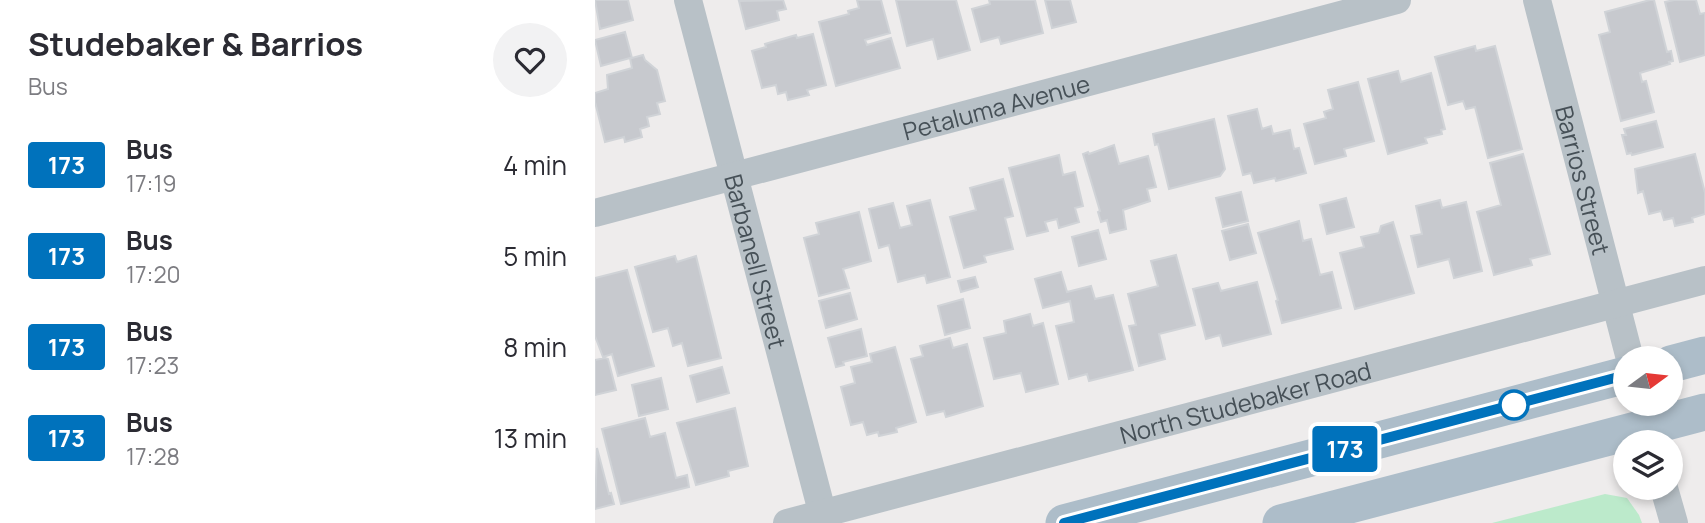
<!DOCTYPE html>
<style>
:root{--surface:#fff;--page:#f2f2f3;--text:#2b2b33;--muted:#7c7c81}
body{margin:0;font-family:Manrope,sans-serif;background:var(--page);color:var(--text);height:100vh;display:flex;flex-direction:column;font-size:26px;white-space:nowrap}
*{box-sizing:border-box;margin:0}
p{font-size:23px;color:var(--muted)}
.icon{flex:none;width:38px;height:38px;fill:none;stroke:currentColor;stroke-width:2;stroke-linecap:round;stroke-linejoin:round}
.map{position:relative;flex:1;overflow:hidden}
.panel{display:flex;flex-direction:column;background:var(--surface);width:595px}
.panel>*{flex:none}
.badge{padding:0 14px;border-radius:5px;font-size:24px;line-height:46px}
.needle{width:46px;rotate:75deg}
.controls{position:absolute;left:1018px;top:346px;display:grid;gap:14px}
.controls a{display:grid;place-items:center;width:70px;height:70px;border-radius:50%;background:var(--surface);box-shadow:0 4px 10px #0003;font-size:35px}
.map>.badge{position:absolute;translate:-50% -50%;box-shadow:0 0 0 4px #fff}
.round{display:grid;place-items:center;flex:none;width:74px;height:74px;border-radius:37px;background:var(--page)}
.headline{display:flex;align-items:center;justify-content:space-between;height:119px;padding:0 28px}
h1{font-size:33px;font-weight:700;line-height:52px}
ul{padding:0;list-style:none}
li{display:flex;align-items:center;gap:21px;height:91px;padding:0 28px}
li div{flex:1}
li b{display:block;font-size:26px}
li em{font-style:normal}
li .badge{min-width:77px;font-weight:700;text-align:center}
main{display:flex;flex:1;min-height:0}
.map>svg:first-child{display:block}
.green{fill:#bceacb}
.building{fill:#c7c9ce;stroke:#d0d3d7;stroke-width:2}
.lines{fill:none;stroke-linecap:round;stroke-linejoin:round}
.minor{stroke:#b8c1c7;stroke-width:28}
.major{stroke:#adbdc9;stroke-width:37}
.line-casing{stroke:#fff;stroke-width:16}
.line{stroke:#0072bc;stroke-width:10}
.stop-dot{fill:#fff;stroke:#0072bc;stroke-width:3.5}
.labels{text-anchor:middle;dominant-baseline:central;stroke-width:5;stroke-linejoin:round;paint-order:stroke}
.street-label{font-size:24px;fill:#465057;stroke:#fff}
</style>
<main>
<section class="panel">
<div class="headline"><div><h1>Studebaker &amp; Barrios</h1><p>Bus</p></div><a class="round"><svg class="icon" aria-label="heart" viewBox="0 0 24 24"><path d="M12 20l-8-8c-3-5 5-10 8-4 3-6 11-1 8 4z"/></svg></a></div>
<ul>
<li><span class="badge" style="background:#0072bc;color:#fff">173</span><div><b>Bus</b><p>17:19</p></div><em>4 min</em></li>
<li><span class="badge" style="background:#0072bc;color:#fff">173</span><div><b>Bus</b><p>17:20</p></div><em>5 min</em></li>
<li><span class="badge" style="background:#0072bc;color:#fff">173</span><div><b>Bus</b><p>17:23</p></div><em>8 min</em></li>
<li><span class="badge" style="background:#0072bc;color:#fff">173</span><div><b>Bus</b><p>17:28</p></div><em>13 min</em></li>
</ul>
</section>
<div class="map">
<svg width="1110" height="523" viewBox="0 0 1110 523">
<rect width="100%" height="100%" fill="#eeecec"/>
<!-- green -->
<path class="green" d="M1010,494l22,4 12,17 3,8h-150z"/>
<!-- building -->
<path class="building" d="M0,0h33l5,20 -33,9z
M188,0l3,9 -9,2 2,9 -33,9 -7,-28z
M262,0h24l9,33 -25,7 2,5 24,-7 9,30 -64,18 -17,-64 30,-8 -1,-3 11,-3z
M301,0h60l14,50 -32,9 -5,-20 -26,7z
M394,0h46l8,33 -42,11 -2,-7 -18,5 -9,-33 18,-5z
M450,0h25l6,22 -24,6z
M1055,0h4l13,52 4,-1 2,10 -4,1 1,2 -30,9 2,9 4,-1 8,31 -33,9 -22,-86 11,-3 -5,-20z
M1079,0h22l4,14 5,-1v42l-25,7 -15,-60z
M30,32l7,26 11,-3 2,5 12,10 8,31 -8,2 3,11 -13,3 2,9 -9,3 2,8 -17,5 -1,-5 -19,5 -10,-40v-9l13,-4 -1,-14 25,-7 -2,-10 -29,8 -6,-26z
M218,34l13,51 -19,5 2,5 -21,5 -2,-8 -8,2 -2,-9 -14,3 -10,-37 14,-4 -1,-3 31,-9 1,3z
M880,46l1,5 19,-5 27,103 -34,9 -13,-51 -9,2 -3,-8 -15,4 -13,-48z
M803,71l3,11 30,-9 14,56 -4,1 1,4 -17,4 2,5 -39,11 -20,-75z
M763,82l16,59 -30,8 2,7 -31,8 -11,-40 22,-6 -2,-6 9,-3 -5,-19z
M662,109l5,20 9,-3 2,8 17,-4 4,19 5,-1 7,25 -30,8 -1,-3 -21,5 -3,-10 -8,2 -15,-59z
M619,119l11,50 -5,7 -51,13 -11,-45 -3,1 -2,-11z
M1061,121l7,26 -31,8 -1,-2 -4,1 -5,-19h4l-2,-6z
M519,145l5,19 29,-8 8,31 -9,2 3,12 -27,9 3,19 -16,4 -3,-13 -6,2 -3,-10 2,-1 -17,-57 5,-2 1,2z
M928,154l27,100 -20,5 2,6 -38,10 -17,-63 24,-7 -11,-42z
M1100,154l10,39v21l-13,4 1,4 -18,4 -2,-8 -9,2 -3,-9 -12,3 -6,-23 -5,2 -3,-24z
M464,155l4,20 12,-3 8,34 -8,2 4,14 -20,6 -2,-9 -12,3 3,9 -21,5 -18,-68z
M408,179l10,37 -8,2 8,31 -29,7 2,6 -22,6 -14,-51 26,-7 -6,-22z
M646,192l7,29 -25,6 -7,-29z
M751,198l8,29 -27,7 -7,-29z
M335,200l20,77 -23,6 -2,-8 -27,7 -9,-37 -10,3 -10,-39 24,-6 7,25 12,-3 -5,-19z
M845,200l2,8 24,-6 16,69 -28,7 -5,-19 -31,8 -7,-31 11,-2 -6,-28z
M264,212l12,49 -28,8 6,19 -30,8 -15,-58 15,-4 -3,-11z
M704,221l4,20 8,-2 9,36 12,-3 9,36 -59,15 -6,-22 2,-1 -20,-67z
M798,222l21,71 -59,16 -15,-56 24,-6 -3,-10 18,-4 2,-7z
M653,224l8,29 -26,7 -8,-29z
M503,230l8,29 -27,7 -7,-29z
M581,255l19,70 -36,9 6,25 -26,7 -10,-40 7,-1 -8,-31 30,-8 -7,-25z
M80,256l2,6 19,-6 25,102 -33,8 -6,-23 -9,3 -5,-18 -15,4 -18,-65z
M32,270l27,96 -36,10 -6,-22 -9,3 -8,-21v-58z
M466,272l6,20 24,-6 4,13 18,-4 20,75 -44,11 -2,-7 -18,5 -13,-53 18,-4 -4,-21 -27,7 -8,-29z
M380,277l3,10 -17,5 -3,-11z
M662,282l14,52 -48,12 -3,-11 -14,4 -13,-50 25,-6 3,8z
M255,293l7,26 -31,9 -7,-27z
M368,299l7,29 -25,7 -7,-29z
M435,314l3,12 10,-3 15,61 -32,8 -5,-19 -27,6 -10,-41 22,-5 -2,-12z
M266,329l6,27 -24,6 1,3 -8,2 -8,-29z
M355,338l3,10 14,-4 16,62 -37,11 -2,-6 -17,4 -16,-56 12,-3 -3,-10z
M300,347l21,75 -20,6 1,4 -18,4 -1,-4 -11,3 -4,-13 -12,3 -10,-38 14,-4 -4,-16 21,-5 -2,-8z
M10,358l3,1 8,31 -21,5v-35z
M127,367l7,26 -32,9 -7,-26z
M66,378l7,31 -29,7 -7,-31z
M140,408l13,58 -20,5 1,5 -33,9 -19,-62z
M50,418l5,19 15,-4 11,45 11,-3 2,12 -68,17 -19,-75z
M2,448l12,46 2,-1 3,11 -19,5z"/>
<g class="lines">
<!-- minor -->
<g class="minor">
<path id="s1" d="M93,0l137,523"/>
<path id="s2" d="M942,0l93,359"/>
<path id="s3" d="M0,213l802,-213"/>
<path d="M1069,488l10,35"/>
<path id="s4" d="M192,523l918,-243"/>
</g>
<!-- major -->
<path class="major" d="M1076,364l34,-9
M469,523l562,-148
M686,523l424,-111"/>
</g>
<g class="lines">
<!-- line casing -->
<g class="line-casing">
<path id="line" d="M469,523l562,-148"/>
</g>
<!-- line -->
<use href="#line" class="line"/>
</g>
<!-- markers -->
<circle class="stop-dot" cx="919" cy="405" r="14"/>
<g class="labels">
<!-- street labels -->
<g class="street-label">
<text stroke="none"><textPath href="#s3" startOffset="415">Petaluma Avenue</textPath></text>
<text stroke="none"><textPath href="#s2" startOffset="186">Barrios Street</textPath></text>
<text stroke="none"><textPath href="#s1" startOffset="270">Barbanell Street</textPath></text>
<text stroke="none"><textPath href="#s4" startOffset="474">North Studebaker Road</textPath></text>
</g>
</g>
</svg>
<div class="controls">
<a><svg class="needle" viewBox="-14 -14 28 28"><path d="M0-13l5 13h-10z" fill="#e53935"/><path d="M0 13l5-13h-10z" fill="#7c7c81"/></svg></a>
<a><svg class="icon" aria-label="layers" viewBox="0 0 24 24"><path d="M12 4l9 5-9 5-9-5zM3 14l9 5 9-5"/></svg></a>
</div>
<b class="badge" style="left:750px;top:449px;background:#0072bc;color:#fff">173</b>
</div>
</main>
